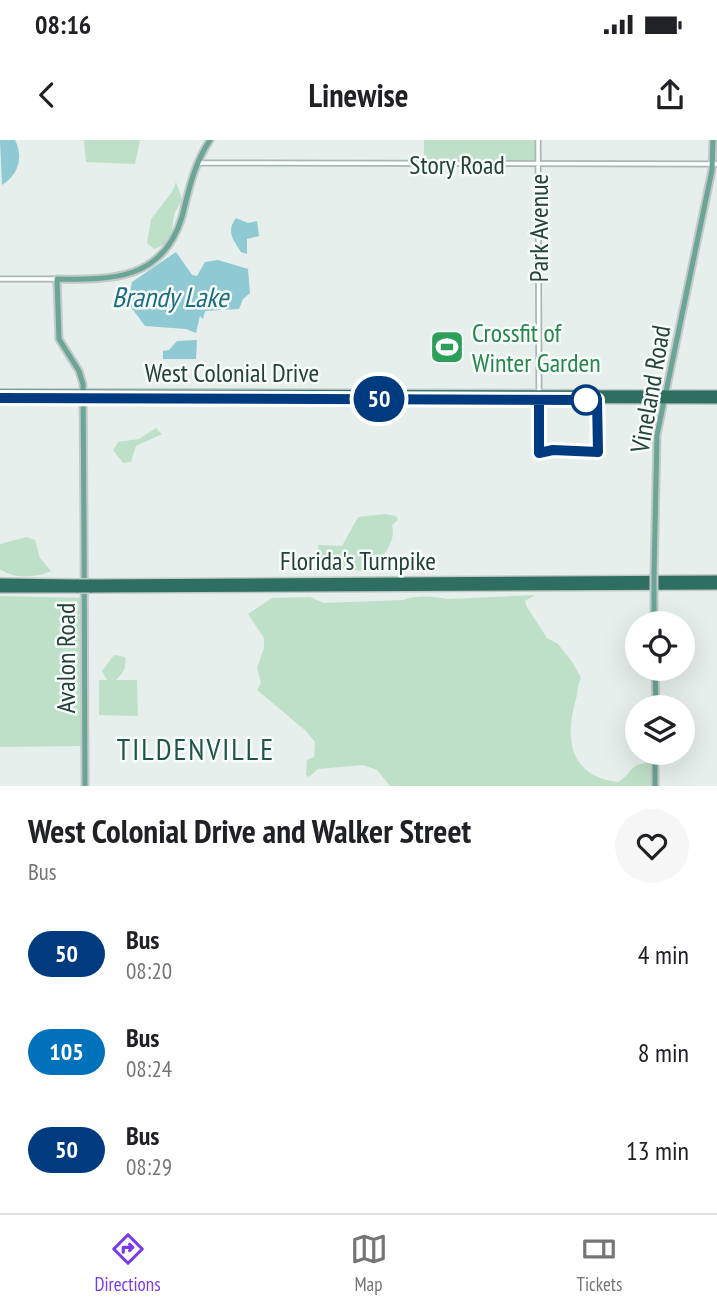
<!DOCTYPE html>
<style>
:root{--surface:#fff;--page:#f6f6f6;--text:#202124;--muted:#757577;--line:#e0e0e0;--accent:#7c3aed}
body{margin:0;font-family:"PT Sans Narrow",sans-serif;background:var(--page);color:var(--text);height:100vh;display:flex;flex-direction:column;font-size:26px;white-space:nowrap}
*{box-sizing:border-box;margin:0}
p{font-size:23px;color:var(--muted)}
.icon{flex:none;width:38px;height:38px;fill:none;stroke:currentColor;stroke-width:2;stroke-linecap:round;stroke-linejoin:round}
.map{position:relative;height:646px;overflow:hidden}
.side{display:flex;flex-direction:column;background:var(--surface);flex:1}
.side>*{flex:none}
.badge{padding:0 14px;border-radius:23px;font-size:24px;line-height:46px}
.controls{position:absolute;left:625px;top:471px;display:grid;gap:14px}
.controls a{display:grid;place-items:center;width:70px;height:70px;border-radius:50%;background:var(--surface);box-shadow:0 7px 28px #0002;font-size:35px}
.map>.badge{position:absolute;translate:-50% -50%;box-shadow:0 0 0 4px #fff}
.round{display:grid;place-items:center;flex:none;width:74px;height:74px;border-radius:37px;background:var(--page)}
.summary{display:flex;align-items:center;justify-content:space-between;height:119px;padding:0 28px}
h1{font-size:33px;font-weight:700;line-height:52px}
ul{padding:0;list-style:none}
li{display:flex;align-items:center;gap:21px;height:98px;padding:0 28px}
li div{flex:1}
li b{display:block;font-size:26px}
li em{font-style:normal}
li .badge{min-width:77px;font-weight:700;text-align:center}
.status{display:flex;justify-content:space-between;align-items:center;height:49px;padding:0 35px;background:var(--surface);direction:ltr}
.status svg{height:19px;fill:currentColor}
header{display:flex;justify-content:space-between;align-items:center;height:91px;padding:0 28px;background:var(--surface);font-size:32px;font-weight:700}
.tabs{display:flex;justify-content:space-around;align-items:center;height:98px;border-top:2px solid var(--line);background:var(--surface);font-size:19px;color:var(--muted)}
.tabs a{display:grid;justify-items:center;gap:4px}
.tabs .selected{color:var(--accent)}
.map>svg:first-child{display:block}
.green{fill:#bfe0c8}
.water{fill:#8ec9d4}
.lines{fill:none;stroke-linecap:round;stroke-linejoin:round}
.minor-casing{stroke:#a8b8b2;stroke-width:7}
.major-casing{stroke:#c2cac8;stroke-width:9}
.highway-casing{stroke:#c2cac8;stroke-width:10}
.minor{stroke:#fff;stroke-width:3.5}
.major{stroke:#6aa596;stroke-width:5}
.highway{stroke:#2f6f62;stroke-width:7}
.major-bridge-casing{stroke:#c2cac8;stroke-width:9;stroke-linecap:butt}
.highway-bridge-casing{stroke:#c2cac8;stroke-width:10;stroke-linecap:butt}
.major-bridge{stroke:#6aa596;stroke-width:5}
.highway-bridge{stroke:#2f6f62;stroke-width:7}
.line-casing{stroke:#fff;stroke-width:16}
.line{stroke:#003b80;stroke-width:10}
.stop-dot{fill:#fff;stroke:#003b80;stroke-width:3.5}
.labels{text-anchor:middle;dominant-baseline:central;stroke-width:5;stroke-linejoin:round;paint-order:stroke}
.street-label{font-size:26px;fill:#24423a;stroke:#f7fbf9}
.leisure-label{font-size:26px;fill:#27864d;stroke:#f7fbf9;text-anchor:start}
.water-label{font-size:28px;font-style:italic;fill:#1c6f80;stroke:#f7fbf9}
.quarter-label{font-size:30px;letter-spacing:2px;fill:#1f5548;stroke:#f7fbf9}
</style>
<div class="status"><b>08:16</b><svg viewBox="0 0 49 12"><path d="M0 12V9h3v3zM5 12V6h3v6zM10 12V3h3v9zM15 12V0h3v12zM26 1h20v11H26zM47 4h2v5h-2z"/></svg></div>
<header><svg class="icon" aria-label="back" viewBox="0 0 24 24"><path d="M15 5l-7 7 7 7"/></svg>Linewise<svg class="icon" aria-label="share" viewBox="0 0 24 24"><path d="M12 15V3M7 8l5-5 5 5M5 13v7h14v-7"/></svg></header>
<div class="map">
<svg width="717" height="646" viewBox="0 0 717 646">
<rect width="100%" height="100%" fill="#e6efeb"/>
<!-- green -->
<path class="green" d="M84,0h56l-5,24 -49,-2z
M424,0h111v21h-111z
M176,42l6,17c-2,6 -7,11 -8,17 -3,16 0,27 -20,33l-7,-6 4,-24 21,-27z
M156,288l6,6 -26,12 -5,16 -8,1 -10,-13 5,-8 21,-3z
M385,374l11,2 2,4 -6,5c5,18 -11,31 -19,46l-56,-2 1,-24 24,1 16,-29z
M27,397l8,3 5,18 11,13c-14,7 -39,8 -51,-2v-25z
M535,455l-10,6 2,6 20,31 11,6 15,19 8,15c-4,7 -3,14 -5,21 -12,40 -6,78 42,83 18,-11 8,-18 35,-20l-1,24h-262l-13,-16 -14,-5 -45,4 -9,8 -3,-2 1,-15 7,-3 1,-15 -9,-11 -49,-41 4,-7 -4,-15 7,-20v-10l-16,-24 24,-16 38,-1 14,6 79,-3c17,-6 31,-3 45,-1z
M0,456l84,2 1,148 -85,1z
M114,515l11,2c2,10 -2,16 -9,23h21l1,36 -39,-1v-35h8l-5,-9z"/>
<!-- water -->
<path class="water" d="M0,0h15c9,18 3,35 -13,45z
M236,78l12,5 9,-2 2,15 -12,3v15l-6,-2c-8,-12 -15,-21 -5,-34z
M176,112l16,23 5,1 8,-14 13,-2 30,9 2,24 -7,6 -4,10 -34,2 -2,8 -3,-3 -4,17 -10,-4 -41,-3 -17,-23 4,-21z
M197,200l-1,19h-33v-8l6,-1 8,-9z"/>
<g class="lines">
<!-- minor casing -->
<g class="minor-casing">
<path id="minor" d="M538,0l1,253
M198,23l519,1
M0,139h57"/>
</g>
<!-- major casing -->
<g class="major-casing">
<path id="major" d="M84,387l1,259
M84,389l-1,-145 -4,-13 -20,-32 -2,-60c55,1 106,1 125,-62 7,-28 12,-53 28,-77
M654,434l3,-139 55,-265 1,-30
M654,483v-31
M655,528l1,39
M655,646v-34"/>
</g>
<!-- highway casing -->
<g class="highway-casing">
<path id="highway" d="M0,253l717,1
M0,258l717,2
M0,442l78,1
M90,443l627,-4
M0,449h78
M90,449l627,-3"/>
</g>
<!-- minor -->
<use href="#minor" class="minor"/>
<!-- major -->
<use href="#major" class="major"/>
<!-- highway -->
<use href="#highway" class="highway"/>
<!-- major-bridge casing -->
<g class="major-bridge-casing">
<path id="major-bridge" d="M654,452v-18"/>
</g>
<!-- highway-bridge casing -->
<g class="highway-bridge-casing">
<path id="highway-bridge" d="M78,443h12
M78,449h12"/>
</g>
<!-- major-bridge -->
<use href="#major-bridge" class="major-bridge"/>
<!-- highway-bridge -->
<use href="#highway-bridge" class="highway-bridge"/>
</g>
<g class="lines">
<!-- line casing -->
<g class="line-casing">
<path id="line" d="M0,258l597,2 1,52 -45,-2 -14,3v-49"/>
</g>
<!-- line -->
<use href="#line" class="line"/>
</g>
<!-- icons -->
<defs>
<g id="stadium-square" transform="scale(1.75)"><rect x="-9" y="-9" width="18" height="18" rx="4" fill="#2e9e5b" stroke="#f7fbf9"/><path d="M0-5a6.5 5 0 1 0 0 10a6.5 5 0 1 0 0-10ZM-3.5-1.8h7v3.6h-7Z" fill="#fff"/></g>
</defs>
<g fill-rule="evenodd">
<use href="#stadium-square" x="447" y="207"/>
</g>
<!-- markers -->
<circle class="stop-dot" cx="586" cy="260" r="14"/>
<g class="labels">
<!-- street labels -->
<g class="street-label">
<text x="457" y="24">Story Road</text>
<text transform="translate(538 88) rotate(-90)">Park Avenue</text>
<text x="232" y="232">West Colonial Drive</text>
<text transform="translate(650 249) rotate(-80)">Vineland Road</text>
<text x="358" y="420">Florida's Turnpike</text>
<text transform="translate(65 518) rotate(-90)">Avalon Road</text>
</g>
<!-- leisure labels -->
<g class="leisure-label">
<text x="472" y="192">Crossfit of<tspan x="472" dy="30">Winter Garden</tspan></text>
</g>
<!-- water labels -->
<g class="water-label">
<text x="170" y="156">Brandy Lake</text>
</g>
<!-- quarter labels -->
<g class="quarter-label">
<text x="196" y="608">TILDENVILLE</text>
</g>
</g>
</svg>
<div class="controls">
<a><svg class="icon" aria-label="locate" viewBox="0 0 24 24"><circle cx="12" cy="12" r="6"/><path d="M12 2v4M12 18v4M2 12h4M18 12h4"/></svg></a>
<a><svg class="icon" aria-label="layers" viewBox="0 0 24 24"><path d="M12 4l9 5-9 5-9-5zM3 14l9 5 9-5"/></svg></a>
</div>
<b class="badge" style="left:379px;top:259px;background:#003b80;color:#fff">50</b>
</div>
<section class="side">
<div class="summary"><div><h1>West Colonial Drive and Walker Street</h1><p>Bus</p></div><a class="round"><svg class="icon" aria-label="heart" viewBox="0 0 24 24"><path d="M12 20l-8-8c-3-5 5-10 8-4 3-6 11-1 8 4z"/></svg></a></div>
<ul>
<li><span class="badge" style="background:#003b80;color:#fff">50</span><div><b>Bus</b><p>08:20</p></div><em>4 min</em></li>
<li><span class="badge" style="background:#0072bc;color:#fff">105</span><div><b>Bus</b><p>08:24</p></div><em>8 min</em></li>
<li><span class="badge" style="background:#003b80;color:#fff">50</span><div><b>Bus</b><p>08:29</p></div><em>13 min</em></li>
</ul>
</section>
<nav class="tabs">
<a class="selected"><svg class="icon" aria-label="directions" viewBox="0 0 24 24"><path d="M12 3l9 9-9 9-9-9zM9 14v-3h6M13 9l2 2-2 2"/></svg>Directions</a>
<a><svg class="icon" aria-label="map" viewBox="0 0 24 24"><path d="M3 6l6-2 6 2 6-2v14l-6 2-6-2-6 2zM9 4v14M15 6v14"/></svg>Map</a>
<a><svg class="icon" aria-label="tickets" viewBox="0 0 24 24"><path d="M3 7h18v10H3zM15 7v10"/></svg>Tickets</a>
</nav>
